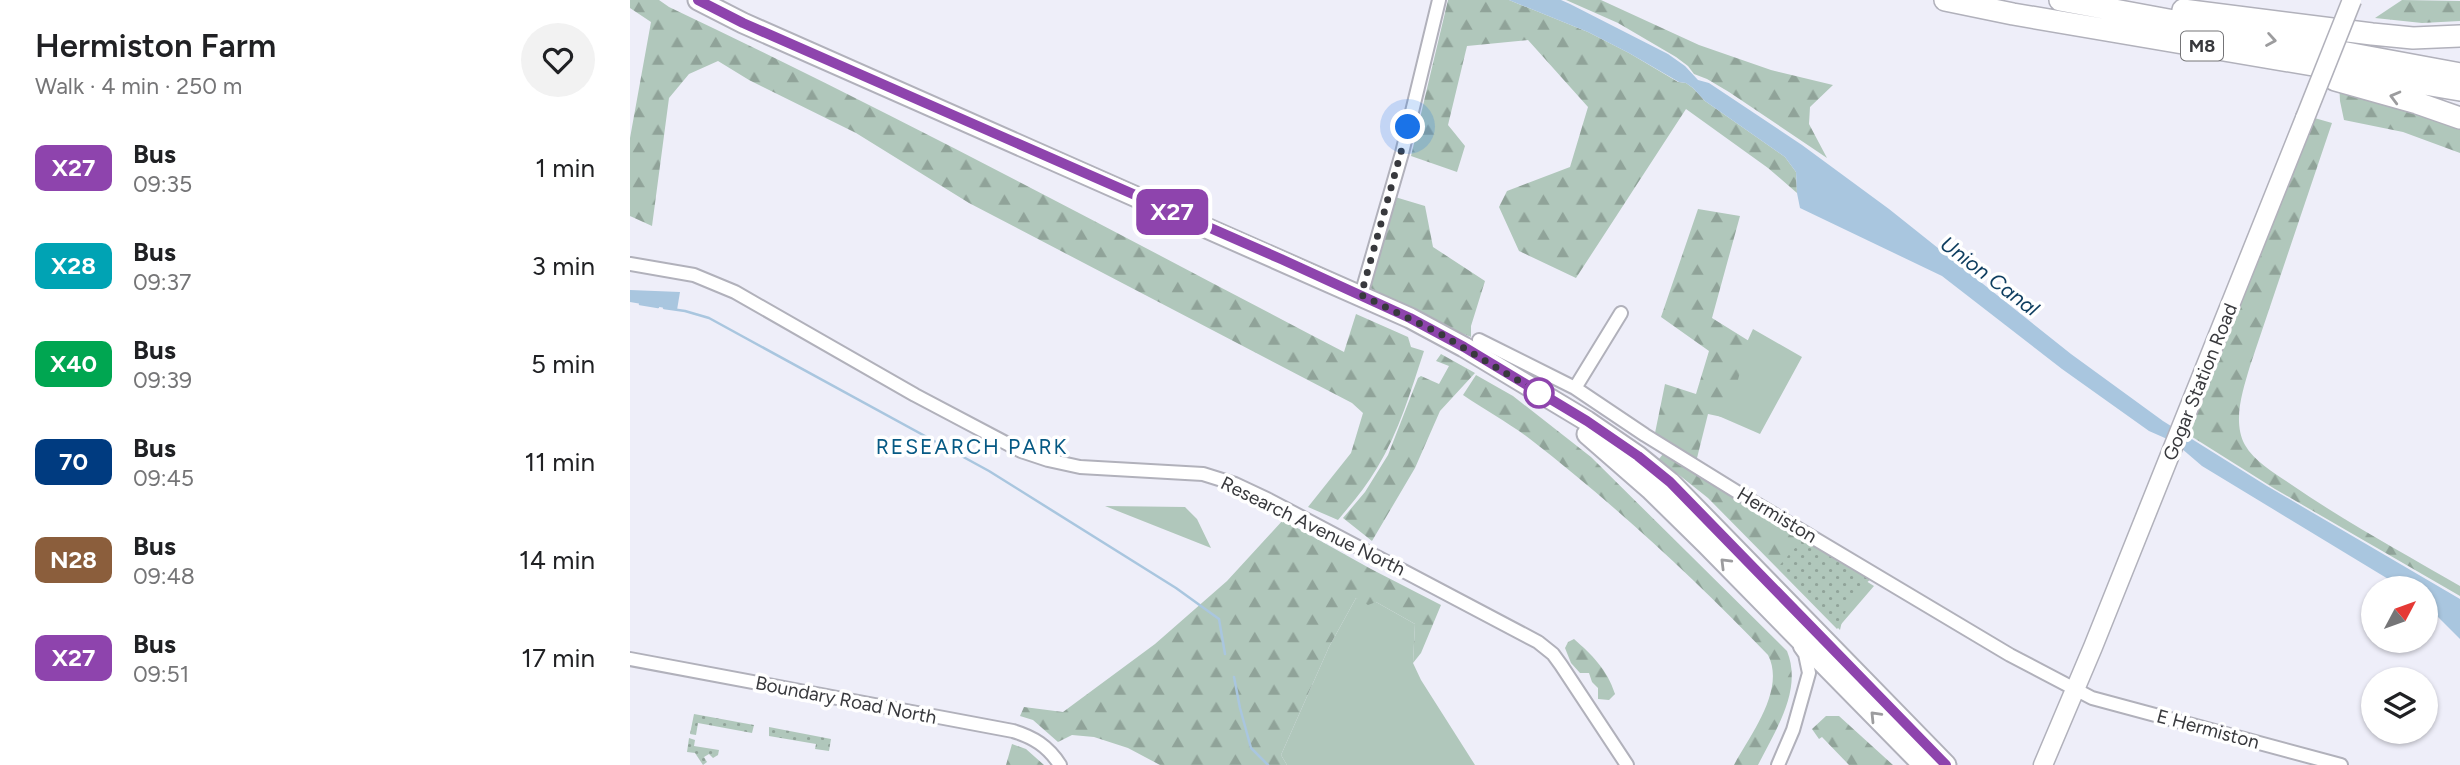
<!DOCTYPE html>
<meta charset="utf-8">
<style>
:root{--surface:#fff;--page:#f2f2f2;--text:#202124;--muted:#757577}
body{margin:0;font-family:Figtree,sans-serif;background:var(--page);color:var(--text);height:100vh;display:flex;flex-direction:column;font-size:26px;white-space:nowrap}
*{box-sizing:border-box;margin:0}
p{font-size:23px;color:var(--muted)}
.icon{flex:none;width:38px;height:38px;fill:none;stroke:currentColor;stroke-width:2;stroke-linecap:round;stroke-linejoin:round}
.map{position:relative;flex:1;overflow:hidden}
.drawer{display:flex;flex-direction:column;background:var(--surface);width:630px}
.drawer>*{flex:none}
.badge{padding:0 14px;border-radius:10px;font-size:24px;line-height:46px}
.needle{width:46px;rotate:49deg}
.tools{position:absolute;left:1731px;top:576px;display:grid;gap:14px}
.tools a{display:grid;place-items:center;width:77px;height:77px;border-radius:50%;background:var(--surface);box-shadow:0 2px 5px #0004;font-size:35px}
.you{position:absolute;width:35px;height:35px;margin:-18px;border:5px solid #fff;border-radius:50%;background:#1a73e8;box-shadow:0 0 0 10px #1a73e833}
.map>.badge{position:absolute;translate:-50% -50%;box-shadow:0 0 0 4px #fff}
.round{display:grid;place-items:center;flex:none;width:74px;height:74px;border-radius:37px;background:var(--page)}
.head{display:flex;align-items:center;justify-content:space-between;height:119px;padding:0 35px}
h1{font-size:33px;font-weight:600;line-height:52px}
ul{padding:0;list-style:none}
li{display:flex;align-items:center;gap:21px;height:98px;padding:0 35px}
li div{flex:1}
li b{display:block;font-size:26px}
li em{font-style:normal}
li .badge{min-width:77px;font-weight:700;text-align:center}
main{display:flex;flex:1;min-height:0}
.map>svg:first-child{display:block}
.grass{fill:#b0c7bb}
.forest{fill:url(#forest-firs)}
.park{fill:url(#park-dots)}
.water{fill:#a9c6df}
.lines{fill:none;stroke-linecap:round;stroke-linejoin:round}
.stream{stroke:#a9c6df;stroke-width:2.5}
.street-casing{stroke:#b1b1bb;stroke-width:16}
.secondary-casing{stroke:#b1b1bb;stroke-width:21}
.primary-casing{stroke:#b1b1bb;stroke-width:23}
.highway-casing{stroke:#b1b1bb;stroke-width:24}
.street{stroke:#fff;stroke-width:12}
.secondary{stroke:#fff;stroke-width:18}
.primary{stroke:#fff;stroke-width:19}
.highway{stroke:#fff;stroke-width:21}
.secondary-bridge-casing{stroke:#b1b1bb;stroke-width:21;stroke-linecap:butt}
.secondary-bridge{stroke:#fff;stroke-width:18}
.oneway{stroke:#9c9c9e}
.line-casing{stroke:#fff;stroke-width:16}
.line{stroke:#8e44ad;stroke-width:10}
.walk{stroke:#38393d;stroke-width:7;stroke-dasharray:0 12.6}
.stop-dot{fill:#fff;stroke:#8e44ad;stroke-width:3.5}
.labels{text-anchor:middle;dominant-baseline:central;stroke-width:7;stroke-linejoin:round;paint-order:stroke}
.shield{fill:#fff;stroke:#747477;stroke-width:2}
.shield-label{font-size:18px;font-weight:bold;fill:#38393d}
.street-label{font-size:19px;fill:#38393d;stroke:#fff}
.water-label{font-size:21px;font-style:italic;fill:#0d3d5f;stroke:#fff}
.neighbourhood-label{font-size:21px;letter-spacing:2px;fill:#065984;stroke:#fff}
</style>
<main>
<section class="drawer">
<div class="head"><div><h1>Hermiston Farm</h1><p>Walk · 4 min · 250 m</p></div><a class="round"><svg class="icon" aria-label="heart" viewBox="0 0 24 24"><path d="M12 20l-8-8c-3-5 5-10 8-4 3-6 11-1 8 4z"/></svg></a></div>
<ul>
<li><span class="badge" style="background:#8e44ad;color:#fff">X27</span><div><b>Bus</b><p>09:35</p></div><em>1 min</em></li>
<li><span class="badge" style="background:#00a3b4;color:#fff">X28</span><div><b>Bus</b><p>09:37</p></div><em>3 min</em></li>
<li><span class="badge" style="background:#00a651;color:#fff">X40</span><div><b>Bus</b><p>09:39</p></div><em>5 min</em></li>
<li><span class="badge" style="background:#003b80;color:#fff">70</span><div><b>Bus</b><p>09:45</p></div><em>11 min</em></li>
<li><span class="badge" style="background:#8b5e3c;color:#fff">N28</span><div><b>Bus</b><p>09:48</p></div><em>14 min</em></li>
<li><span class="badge" style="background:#8e44ad;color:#fff">X27</span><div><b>Bus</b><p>09:51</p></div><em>17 min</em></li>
</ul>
</section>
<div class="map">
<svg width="1830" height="765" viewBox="0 0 1830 765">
<defs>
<pattern id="forest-firs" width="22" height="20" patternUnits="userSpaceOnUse" patternTransform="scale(1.75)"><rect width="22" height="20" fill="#b0c7bb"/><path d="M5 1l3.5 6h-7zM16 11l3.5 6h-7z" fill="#90a399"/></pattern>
<pattern id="park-dots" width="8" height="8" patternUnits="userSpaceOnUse" patternTransform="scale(1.75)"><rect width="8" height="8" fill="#b0c7bb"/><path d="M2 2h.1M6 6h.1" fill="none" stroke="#90a399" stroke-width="1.8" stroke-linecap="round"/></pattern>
</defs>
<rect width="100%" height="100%" fill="#eeeef9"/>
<!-- grass -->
<path class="grass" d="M1123,329l49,28 -42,77 -46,-20z
M475,506l80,1 12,12 14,29z
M726,598l20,4 39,22 -2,39 8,17 54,85h-188l-6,-10 48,-108z"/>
<!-- forest -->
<path class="forest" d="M0,0h29l10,7c228,108 451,228 675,345l12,-38 52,23 3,10 13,4c-13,39 -25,81 -47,117 -11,19 -25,35 -39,52l-30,-13 43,-54 12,-40 -11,-10 -383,-200 -113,-70 -107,-53 -31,-19 -29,13 -20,24 -17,128 -22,-10v-78l21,-116 -21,-14z
M818,0h61l79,32 41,21 49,29 8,1 7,5 12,13 80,56 11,15 1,21 -29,-25 -82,-59 -110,169 -57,-27 -20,-44 8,-16 63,-24 18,-60 -60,-67 -61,6 -19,79 17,21 -8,26 -46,-16z
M936,0h35l98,45 72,25 62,15 -23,22 -1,17 18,34 -98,-66 -22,-13 -13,-5 -6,-8 -12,-9 -58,-34z
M1772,0l58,1v20l-38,2 -47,-5z
M1709,81l121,37v35l-57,-21 -59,-12 -4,-19z
M1681,117l21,6 -82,243c-7,24 -18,55 -5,79 9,16 29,28 44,38 55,38 114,70 171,103v10l-185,-107 -89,-56z
M765,197l30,9 8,41 52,34 -14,45v11l-27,-11 -76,-39z
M1068,209l42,7 -28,102 37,23 -22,77 -19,-4 -12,48 -41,-29 10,-49 31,10 13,-43 -48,-34z
M811,354l34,19 -35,38 -25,57 -43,73 -29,-23 22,-26 23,-37 30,-77 3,-2 18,8 10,-18 -13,-5z
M846,375l37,21 78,61 196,194c16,39 -12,80 -29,114h-24c16,-30 52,-75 34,-110 -75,-78 -153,-150 -238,-216 -21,-16 -45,-29 -67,-44z
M1033,454l211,132 -37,43 -129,-131 -49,-39z
M653,520l88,49 70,36 -20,48 -8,10 2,-39 -39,-22 -8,3 -12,-7 -27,49 -48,108 6,10h-127l-32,-17 -34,-11 -22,-2 -14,7 -25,-22 -13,-4 4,-9 39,5 92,-68 72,-63z
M944,639c18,16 33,30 41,55l-6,6 -11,-1v-11l-6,-6 -3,-9h-9l-9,-10 -6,-15 3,-6z
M1196,716h13l54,49h-44l-27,-28 -3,2 -7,-10z
M382,744l14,5 18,16h-38z"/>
<!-- park -->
<path class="park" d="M1173,539l68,40c-17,13 -27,31 -31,51l-61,-64z
M64,714l60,11 -2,8 -54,-10 -2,12 -6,-1z
M139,727l62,12 -2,12 -14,-2 1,-5 -47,-8z
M59,738l6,2 -1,6 25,4 -1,5 -5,3 -4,-4 -5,3 3,5 -4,3 -8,-12 -8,-1z"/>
<!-- water -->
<path class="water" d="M879,0h52l9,4 98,50 17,12 13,14 11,3 93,62 87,64 182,145 92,67 104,65 193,113v40l-34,-34v-17h-23l-201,-122 -28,-24 -25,-11 -87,-62 -120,-93 -142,-68 -3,-15 -1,-21 -11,-15 -80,-56 -12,-13 -7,-5 -7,-1 -50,-29 -41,-21z
M0,290l50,2 -3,18 -47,-8z"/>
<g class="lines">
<!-- stream -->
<path class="stream" d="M10,304l18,3
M34,308l21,3 24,7 280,153 187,117 43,31 6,35
M604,677l6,31 11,40 17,17"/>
<!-- street casing -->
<g class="street-casing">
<path id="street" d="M0,264l64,11 41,17 180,103 106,56 27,9 32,7 123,7 32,10 34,16 269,142 15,12 8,11 66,100
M731,295l41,-142 37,-153
M849,340l96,48 70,47 110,68 255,152 82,43 249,67
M945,388l46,-75
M0,659l383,72c20,6 35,15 47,34
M1148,765l15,-35 16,-57 -4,-19 -5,-7"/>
</g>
<!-- secondary casing -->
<g class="secondary-casing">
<path id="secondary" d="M1413,765l50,-118 212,-529"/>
</g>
<!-- primary casing -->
<g class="primary-casing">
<path id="primary" d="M68,0l45,23 667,295 54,29 123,74 51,35 32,26 276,283
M957,434l63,55 56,55 217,221"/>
</g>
<!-- highway casing -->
<g class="highway-casing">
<path id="highway" d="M1315,0l68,14 447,76
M1430,0l400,74
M1553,10l189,24 41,4 47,-2
M1705,80l82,23 43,15"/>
</g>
<!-- street -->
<use href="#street" class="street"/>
<!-- secondary -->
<use href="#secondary" class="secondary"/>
<!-- primary -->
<use href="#primary" class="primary"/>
<!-- highway -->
<use href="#highway" class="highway"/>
<!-- secondary-bridge casing -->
<g class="secondary-bridge-casing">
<path id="secondary-bridge" d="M1675,118l47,-118"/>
</g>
<!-- secondary-bridge -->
<use href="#secondary-bridge" class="secondary-bridge"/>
</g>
<!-- one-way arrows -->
<defs><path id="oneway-chevron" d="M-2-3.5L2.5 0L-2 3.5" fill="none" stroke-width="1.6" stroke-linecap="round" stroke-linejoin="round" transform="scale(1.75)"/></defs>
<g class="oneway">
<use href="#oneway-chevron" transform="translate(1641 40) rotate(10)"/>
<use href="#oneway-chevron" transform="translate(1765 97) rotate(-165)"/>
<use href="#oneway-chevron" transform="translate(1095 563) rotate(-135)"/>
<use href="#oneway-chevron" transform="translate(1245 716) rotate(-134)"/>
</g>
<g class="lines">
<!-- line casing -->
<g class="line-casing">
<path id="line" d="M68,0l45,23 538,236 129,59 54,29 123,74 51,35 32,26 276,283"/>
</g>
<!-- line -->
<use href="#line" class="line"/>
<!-- walk -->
<path class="walk" d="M778,127l-47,168 78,38 100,60"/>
</g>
<!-- markers -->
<circle class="stop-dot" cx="909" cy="393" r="14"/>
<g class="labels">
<!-- shield labels -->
<rect class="shield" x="1551" y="31.5" width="42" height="29" rx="5"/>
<g class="shield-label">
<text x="1572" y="46">M8</text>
</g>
<!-- street labels -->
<g class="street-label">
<text transform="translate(1570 382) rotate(-68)">Gogar Station Road</text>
<text transform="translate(1147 515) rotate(31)">Hermiston</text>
<text transform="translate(683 526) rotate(26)">Research Avenue North</text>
<text transform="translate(216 700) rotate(11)">Boundary Road North</text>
<text transform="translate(1578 729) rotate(15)">E Hermiston</text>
</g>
<!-- water labels -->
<g class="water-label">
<text transform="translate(1360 276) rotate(37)">Union Canal</text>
</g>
<!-- neighbourhood labels -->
<g class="neighbourhood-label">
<text x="342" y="446">RESEARCH PARK</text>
</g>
</g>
</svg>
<div class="tools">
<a><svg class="needle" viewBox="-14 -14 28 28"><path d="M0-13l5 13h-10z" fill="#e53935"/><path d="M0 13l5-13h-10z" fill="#757577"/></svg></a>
<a><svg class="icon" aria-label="layers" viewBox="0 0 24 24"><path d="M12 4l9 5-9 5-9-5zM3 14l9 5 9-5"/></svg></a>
</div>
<div class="you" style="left:778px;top:127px"></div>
<b class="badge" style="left:542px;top:212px;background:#8e44ad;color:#fff">X27</b>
</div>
</main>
